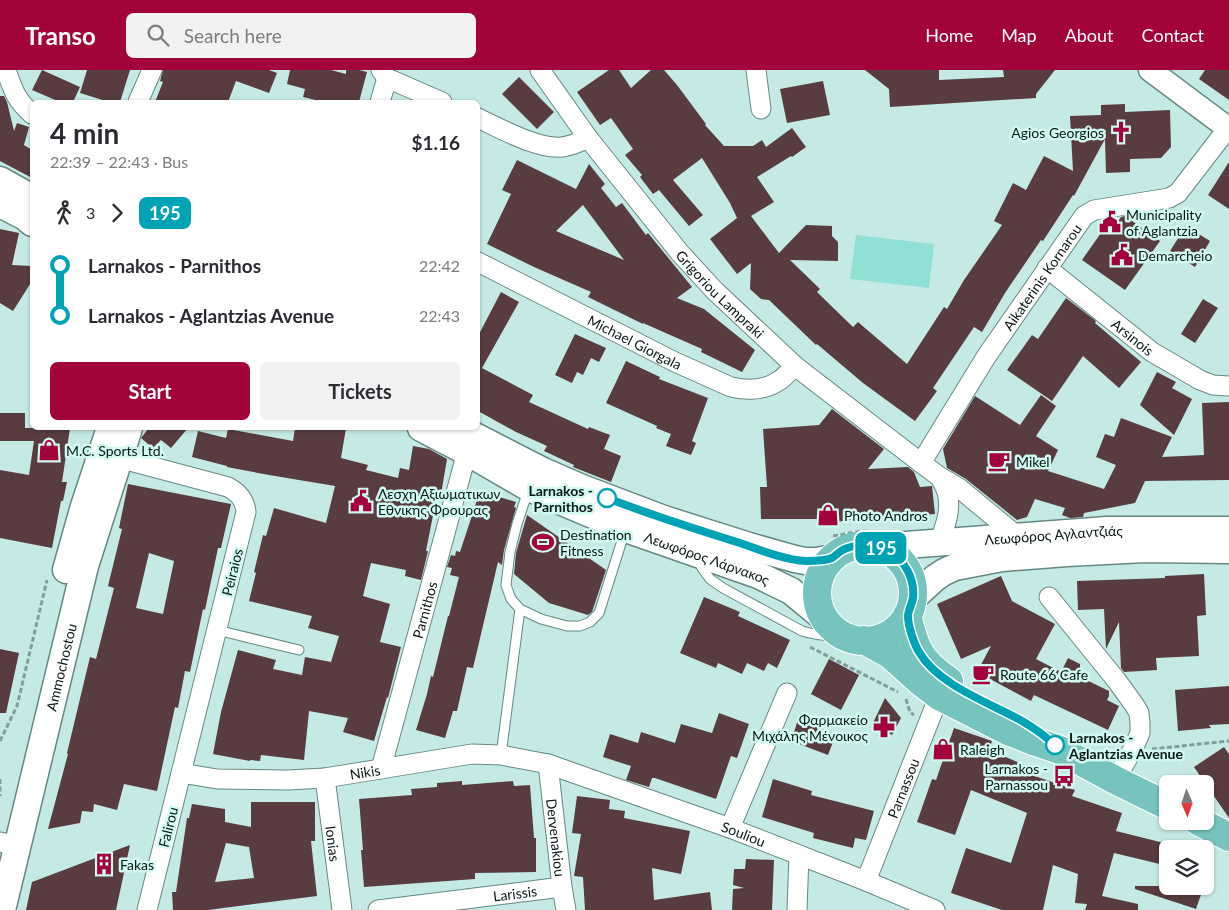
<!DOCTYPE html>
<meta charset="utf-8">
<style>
:root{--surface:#fff;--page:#f2f2f3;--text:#2b2b33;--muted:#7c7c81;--accent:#a2033a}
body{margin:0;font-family:Lato,sans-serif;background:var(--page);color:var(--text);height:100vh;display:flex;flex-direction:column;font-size:19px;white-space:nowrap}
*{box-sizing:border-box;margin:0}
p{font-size:16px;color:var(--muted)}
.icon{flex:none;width:28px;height:28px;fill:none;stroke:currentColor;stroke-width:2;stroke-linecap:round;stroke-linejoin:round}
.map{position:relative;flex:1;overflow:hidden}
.panel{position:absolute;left:30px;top:30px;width:450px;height:330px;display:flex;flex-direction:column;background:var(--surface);border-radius:8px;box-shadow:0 1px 4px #0004}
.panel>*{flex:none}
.badge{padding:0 10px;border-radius:8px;font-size:18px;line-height:32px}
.needle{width:32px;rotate:178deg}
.tools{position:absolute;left:1159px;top:705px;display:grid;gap:10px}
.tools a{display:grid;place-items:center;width:55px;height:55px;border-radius:8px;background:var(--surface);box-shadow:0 1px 4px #0004;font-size:25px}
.map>.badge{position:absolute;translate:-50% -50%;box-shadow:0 0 0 2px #fff}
.legs{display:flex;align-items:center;gap:8px;height:55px;padding:0 20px;font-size:16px}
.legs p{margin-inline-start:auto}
.head{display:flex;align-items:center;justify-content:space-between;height:85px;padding:0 20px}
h1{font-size:28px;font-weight:700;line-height:38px}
.button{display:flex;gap:10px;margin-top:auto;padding:10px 20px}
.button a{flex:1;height:58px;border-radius:8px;background:var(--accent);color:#fff;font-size:20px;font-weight:700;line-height:58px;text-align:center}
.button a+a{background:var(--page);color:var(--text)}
ul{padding:0 20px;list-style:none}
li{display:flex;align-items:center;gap:18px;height:50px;font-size:19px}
li i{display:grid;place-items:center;width:8px;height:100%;margin:0 6px;background:currentColor}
li i::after{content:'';width:12px;height:12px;margin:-6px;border:4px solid;border-radius:50%;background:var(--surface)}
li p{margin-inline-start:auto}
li:first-child i{background:linear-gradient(#0000 50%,currentColor 0)}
li:last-child i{background:linear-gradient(currentColor 50%,#0000 0)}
header{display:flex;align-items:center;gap:30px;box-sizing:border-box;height:70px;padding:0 25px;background:var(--accent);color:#fff}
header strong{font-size:24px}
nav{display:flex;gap:28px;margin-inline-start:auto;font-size:18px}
.search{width:350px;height:45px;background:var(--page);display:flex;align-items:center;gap:12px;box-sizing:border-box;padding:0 18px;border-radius:8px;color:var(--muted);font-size:19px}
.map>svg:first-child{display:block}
.green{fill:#91e0d6}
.building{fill:#583c3f;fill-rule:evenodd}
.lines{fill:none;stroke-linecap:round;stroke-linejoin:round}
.service-casing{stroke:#658883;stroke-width:11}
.minor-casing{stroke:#658883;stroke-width:21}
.tertiary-casing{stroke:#658883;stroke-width:25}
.secondary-casing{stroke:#658883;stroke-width:29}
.primary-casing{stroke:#fff;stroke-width:30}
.path{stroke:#829e9a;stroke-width:3;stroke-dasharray:5 2.5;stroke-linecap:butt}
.service{stroke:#fff;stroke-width:9}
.minor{stroke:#fff;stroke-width:19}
.tertiary{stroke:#fff;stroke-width:22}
.secondary{stroke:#fff;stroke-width:26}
.primary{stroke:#76c4bd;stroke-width:28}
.line-1-casing{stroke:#fff;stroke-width:11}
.line-1{stroke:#00a3b4;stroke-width:8}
.stop-1-dot{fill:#fff;stroke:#00a3b4;stroke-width:2.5}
.labels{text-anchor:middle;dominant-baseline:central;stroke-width:5;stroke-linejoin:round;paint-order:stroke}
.poi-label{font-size:14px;fill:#091715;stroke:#d2f8f2;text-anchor:start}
.street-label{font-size:14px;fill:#091715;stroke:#d2f8f2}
.stop-label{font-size:14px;font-weight:bold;fill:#091715;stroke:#d2f8f2;text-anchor:end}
</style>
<header>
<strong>Transo</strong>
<div class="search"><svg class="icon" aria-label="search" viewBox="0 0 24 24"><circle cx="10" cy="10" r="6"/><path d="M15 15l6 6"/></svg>Search here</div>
<nav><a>Home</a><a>Map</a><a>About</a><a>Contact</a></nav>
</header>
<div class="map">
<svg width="1229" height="840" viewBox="0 0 1229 840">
<rect width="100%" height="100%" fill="#c5eae5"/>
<!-- green -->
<path class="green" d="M856,165l78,9 -5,44 -79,-9z"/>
<!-- building -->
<path class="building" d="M42,0l38,17 -7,15h-13l-28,-12z
M87,0h43l-10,32h-11l-29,-9z
M163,0h106l8,3 -8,20 -33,-12 -8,21h-73l8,-20 -3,-1z
M290,0h41l15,4v-4h13l8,2 -8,30h-35l-21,-5 2,-8 -18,-5z
M609,0h10l12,18 20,-18h13l13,15 29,39 -1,1 19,21h29l9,-6 4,7 26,-19 14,19 -14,10 -1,-1 -34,21 17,25 -23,14 28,37 27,-28 26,1v10l6,6v19l-48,-1 30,29 -3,3 36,35 5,-5 49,42 37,-57 3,2 17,-29 38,-55 -8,-4 19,-38 13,7 18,-34 29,15 -3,-55 31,-1v-10l24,-1v8l45,-2 1,37 -10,11 -31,1v13l-24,1 -1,-34 -31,57 -1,-1 -30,46 -2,-1 -36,53 -23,39 -8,-5 -41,61 4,3 -22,30 -52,-38 -46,-39 -1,1 -47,-45 -8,-1 -11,-10 1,-26 -14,11 -27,-35 27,-21 -7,-15 -28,-45 -29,22 30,35 -14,11 -30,-36 -6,4 -13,-17 2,-2 -17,-20 8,-6 -22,-31 -11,7 -23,-33z
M865,0h74v10l65,-3 -1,-7h52l-19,24v4l-146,9 -1,-18z
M1205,0h24v30l-30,-21z
M519,7l35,35 -17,17 -35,-35z
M823,11l7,34 -43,8 -7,-34z
M0,26h4l3,6 7,29 3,-8 12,4 -5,18 8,5v28l-32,-17z
M517,90l59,29 13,-25 16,20 -4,4 15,19 6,-4 24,32 2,-2 44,54 -15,11 27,11 51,41 -13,22 -41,-20 1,-3 -59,-26v1l-55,-27 3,-5 -57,-25 -47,-23 24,-50 -9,-4zM583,135l41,55 -68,-29z
M1229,92v47l-21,-14z
M1125,146l35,25 -35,49 -43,-30 28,-40 6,4 5,-7z
M1186,156l24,15 -15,26 -25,-16z
M0,159l19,4 -7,32 20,1v15l-19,30 -13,-8z
M501,222l18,10 -37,66 51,27 -4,7 59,27 1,-2 21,8 -6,14 17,7 -10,26 -38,-15 1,-2 -30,-14 3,-5 -31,-14 -38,-21v-75z
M1066,228l30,23 -1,2 46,39 -22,26 -36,-32 -31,45 -45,-31 25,-35 6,4z
M1203,229l15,9 -23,35 -14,-9z
M575,264l31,14 -7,14 -8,-4 -8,17 -6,-3 -5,11 -17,-8z
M626,291l34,16 -1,2 49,19 -16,43 4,2 -5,12 -25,-9 5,-12 -15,-6 1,-2 -51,-23z
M1157,302l19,10 -4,6 20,11 -18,36 -34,-30z
M1041,325l15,11 -20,30 22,14 -10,21 56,18 12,-24 -20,-8 9,-23 9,3 7,-19 51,19 -10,20 42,-2 -2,-52 27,-1v78l-84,1 -10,22 -51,10 -1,4 -13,1 -8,-3 3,-7 -30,-9 -8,18 -10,3 -51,-41 -19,-11 -4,-19 32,-53 45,29z
M832,339l52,40 -16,20 40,-2 6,5 6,15 12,-1 3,28 -33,3 -1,-4 -80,11 -1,-5h-59l-1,-32h7l-4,-58 56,-4z
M0,343h25v15h45l-8,54h5l-4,19h-2l-9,47 -52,-10v-68l29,5 5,-34h-34z
M147,358h41l-17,20 -10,-8 -8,8 -12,-10 7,-9z
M295,358h51l-5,30 27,7 -2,5 32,8 2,-10 9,2 4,-24 16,3 18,10 -7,41h-4l-10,51h2l-7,29 -16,-4 1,-6 -35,-7 -8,33 27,8 -10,38 21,5 -13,51 -1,-1 -13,44 -31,-9 5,-14 -39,-7 -5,49 -43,-5 -1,6 -10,-1v1l-37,-7 8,-42 17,-62 38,10 -3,9 29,6 3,-18 26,5 8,-26 -31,-8 4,-12 -63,-15 7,-28 -2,-1 9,-37 3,1 8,-28 52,15 9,-37 -66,-11 -42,-8v-1l-35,-9 6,-26 28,7 2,-9 65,12z
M128,414l103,20 -10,44h-3l-13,62 -2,-1 -13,63 -5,-1 -7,37 -3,-1 -18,84 -33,-7 -7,26 -23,-6 -1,8 -11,-1 -2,12 -32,6 20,-75 -1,-1 23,-96 6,2 18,-71 -6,-2 14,-57 -3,-1zM149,483l25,8 -11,53 -27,-6z
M480,421l36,11 -2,5 2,1 -12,42 -2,15 -4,-3 -25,106 -6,-1 -10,44h-4l-8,27 -29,-8 11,-36 4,-18 2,1 15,-61h1l10,-39 -9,-2 2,-7 -5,-1 4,-12 4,1 1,-5 4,1z
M527,445l79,55 -14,42 -4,3 -39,-12 -35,-29 2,-21z
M1204,504l2,41 -9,1 2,40 -43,2 1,12 -33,2 -3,-4 -2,-46 -13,27 -2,-40 -26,1 -1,-29 88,-3v-2z
M1001,506l11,25 43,23 -19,35 25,13 7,-14 12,6v10h-6l35,17v5l-2,4 12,6 -11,24 -74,-35 -3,6 -54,-29 14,-26 -30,13 -24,-55z
M704,527l36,15 -2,4 52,24 -13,28 -9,-5 -4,8 -17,-8 -5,11 -24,-11 -2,5 -36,-15z
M0,579l19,4 -13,60h-6z
M829,589l30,16 -18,35 -30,-16z
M1229,616v38l-20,1 2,3 -33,3 -3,-41z
M885,628l16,20 -9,17 -20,-10z
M719,643l30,11 -12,34 -6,-2 -15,43 -61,-21h-3l-3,9 -23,-7 5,-14 -28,-9 7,-23 28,9 3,-11 34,11 6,-19 31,9z
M798,650l38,14 -8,21 -37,-14z
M954,658l38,13 -3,9 43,18 -3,6 46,16 -3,6 50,17 -6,18 52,13v22l-54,-13 -12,43 36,8v6h-53l2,-6 -12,-1 3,-29 -25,-9 -10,45h-41l-51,-17 15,-45 45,15 16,-50 -56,-23 -16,45 -38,-13 15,-43 4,1z
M1224,677l5,7v64l-35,-51z
M773,709l39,12 -1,4 63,16 -8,29 -11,-2 -2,10 -40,-10 1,-5 -52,-16z
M462,711v4l51,-4 1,5 16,-1 4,53h2v34l-61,1v6l-111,8 -3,-37h2l-4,-51 53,-4 -1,-6 26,-2v-4z
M577,726l33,4 -1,9 16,2 -1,7 66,13 -9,43 -29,-6 2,32 56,-8 2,18h-127l-2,-33 -9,-1 7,-42 -9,-1z
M251,732h64v39h-4l6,55 -109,14h-35l-1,-18h4l11,-74h2l3,-14 33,5v13l26,5zM226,773l23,4 5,31 -39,4z
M130,775l-14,65h-90l6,-28z
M746,789l28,1 -2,50h-40l1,-21 11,-1 -11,-3 1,-16h11z
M1135,816h69l-8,23 -61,-20z"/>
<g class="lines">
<!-- service casing -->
<g class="service-casing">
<path id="service" d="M528,421l-11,33 -7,28 -4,33 5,14 9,10 21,10 26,7h13l10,-4 9,-9 26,-82
M698,490l4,8 8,11 13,9 79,43c15,5 30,5 46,6
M217,560l82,20
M501,685l19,-146"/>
</g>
<!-- minor casing -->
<g class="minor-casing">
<g id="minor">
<path d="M6,0c7,20 10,30 26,44"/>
<path d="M381,0l6,8 55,24"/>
<path id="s1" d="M540,0l48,68 92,115 35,38 80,75 126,97 19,14 19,11 58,48"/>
<path d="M756,0l5,39"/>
<path d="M138,32l14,-32"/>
<path d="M380,32l7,-24"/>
<path d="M478,48c21,10 61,32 84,29 9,-1 18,-5 26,-9"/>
<path id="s2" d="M478,192l197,100 56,25c17,4 35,3 49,-7 6,-4 10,-10 15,-14"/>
<path id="s3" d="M1047,198l105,84 48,28 13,5 16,1"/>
<path d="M119,388l109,29c11,6 17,13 18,25l-99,398"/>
<path id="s4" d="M921,393l65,-106 98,-141 10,-6 75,-12 9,-5 50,-65"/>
<path d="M939,473c6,-16 13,-34 8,-51 -2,-5 -4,-10 -7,-15"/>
<path d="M1049,527l68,84 18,25 4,7 1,10v10l-7,16 -18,31"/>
<path id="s5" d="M548,694l14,123 4,23"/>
<path id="s6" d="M381,699l86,-317"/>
<path id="s7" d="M181,703l36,6 71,1 37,-2 147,-24 29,1 47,9 182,64 136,53 69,29"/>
<path id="s8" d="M325,708l17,132"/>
<path d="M730,758l57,-135"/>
<path d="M0,772l17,4"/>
<path id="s9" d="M866,811l73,-185"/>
<path id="s10" d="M378,840l184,-23"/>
<path d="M797,840l2,-55"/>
</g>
</g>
<!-- tertiary casing -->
<g class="tertiary-casing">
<path id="tertiary" d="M1150,0l79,59"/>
</g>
<!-- secondary casing -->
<g class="secondary-casing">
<g id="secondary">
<path d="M0,110l32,18"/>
<path d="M0,134l25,13 7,6"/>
<path id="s11" d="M421,358l46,24 62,36 97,41 132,46 33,16 34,28"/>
<path d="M459,358l84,43 39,17 82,31 85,27 46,13 10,2h12l15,-3"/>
<path id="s12" d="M879,477l228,-17h122"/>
<path d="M66,500l18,-64 26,-78"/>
<path d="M913,528l22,-20 9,-6 11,-5 47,-9 65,-5 78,-4 84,1"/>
<path id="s13" d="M2,840l83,-344 44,-138"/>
</g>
</g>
<!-- primary casing -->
<g class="primary-casing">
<path id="primary" d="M817 523a48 48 0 1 1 96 0a48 48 0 1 1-96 0Z
M907,545c8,33 12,46 42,66
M864,570l27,15 31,28 17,13 69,35 25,10 27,9 55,30 53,26
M1198,751l31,16"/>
</g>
<!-- path -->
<path class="path" d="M833,466l22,-4 12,-1
M810,577l88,45
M906,629l4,13 4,3
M0,671l17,-35 30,-126
M1152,679l77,-8
M0,709v17"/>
<!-- service -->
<use href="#service" class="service"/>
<!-- minor -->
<use href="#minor" class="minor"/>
<!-- tertiary -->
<use href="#tertiary" class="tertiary"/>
<!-- secondary -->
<use href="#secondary" class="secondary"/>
<!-- primary -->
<use href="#primary" class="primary"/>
</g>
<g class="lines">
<!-- line-1 casing -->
<g class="line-1-casing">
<path id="line-1" d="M607,428c44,17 88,31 133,45 20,7 45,17 66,18 7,0 19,0 26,-3 3,-2 6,-5 9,-7 14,-8 33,-8 47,0 17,9 27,28 25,47 -1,6 -5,13 -5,18 0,10 6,28 11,36 19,33 71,51 103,69 12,7 23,15 33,24"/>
</g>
<!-- line-1 -->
<use href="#line-1" class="line-1"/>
</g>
<!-- icons -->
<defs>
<g id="church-bare" transform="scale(1.725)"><path d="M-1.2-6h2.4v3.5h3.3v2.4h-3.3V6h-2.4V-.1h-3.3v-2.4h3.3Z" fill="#a2033a" stroke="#d2f8f2" stroke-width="2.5" paint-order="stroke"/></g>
<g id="civic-bare" transform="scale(1.725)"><path d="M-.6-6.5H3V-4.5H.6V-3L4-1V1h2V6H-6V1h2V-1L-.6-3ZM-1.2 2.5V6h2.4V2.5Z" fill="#a2033a" stroke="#d2f8f2" stroke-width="2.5" paint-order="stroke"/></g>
<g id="shop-bare" transform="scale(1.725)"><path d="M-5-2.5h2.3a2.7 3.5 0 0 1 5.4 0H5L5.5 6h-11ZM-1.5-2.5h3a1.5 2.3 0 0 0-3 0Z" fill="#a2033a" stroke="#d2f8f2" stroke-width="2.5" paint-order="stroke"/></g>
<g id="cafe-bare" transform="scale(1.725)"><path d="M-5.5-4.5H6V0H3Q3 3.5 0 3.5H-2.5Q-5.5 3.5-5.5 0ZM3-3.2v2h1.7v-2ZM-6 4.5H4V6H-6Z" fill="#a2033a" stroke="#d2f8f2" stroke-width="2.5" paint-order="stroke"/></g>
<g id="stadium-bare" transform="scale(1.725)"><path d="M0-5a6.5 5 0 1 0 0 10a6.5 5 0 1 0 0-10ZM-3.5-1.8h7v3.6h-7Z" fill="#a2033a" stroke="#d2f8f2" stroke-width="2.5" paint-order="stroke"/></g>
<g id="pharmacy-bare" transform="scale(1.725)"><path d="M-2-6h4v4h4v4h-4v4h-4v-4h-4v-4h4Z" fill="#a2033a" stroke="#d2f8f2" stroke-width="2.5" paint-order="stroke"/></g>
<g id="bus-bare" transform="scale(1.725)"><path d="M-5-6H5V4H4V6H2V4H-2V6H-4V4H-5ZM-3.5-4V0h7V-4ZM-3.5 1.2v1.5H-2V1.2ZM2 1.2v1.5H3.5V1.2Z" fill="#a2033a" stroke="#d2f8f2" stroke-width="2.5" paint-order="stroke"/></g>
<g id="building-bare" transform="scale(1.725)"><path d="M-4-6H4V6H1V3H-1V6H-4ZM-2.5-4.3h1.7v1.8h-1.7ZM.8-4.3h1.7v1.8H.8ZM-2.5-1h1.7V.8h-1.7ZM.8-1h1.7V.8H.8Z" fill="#a2033a" stroke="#d2f8f2" stroke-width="2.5" paint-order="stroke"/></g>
</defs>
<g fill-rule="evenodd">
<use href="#church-bare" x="1121" y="62"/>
<use href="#civic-bare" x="1110" y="152"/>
<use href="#civic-bare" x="1122" y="185"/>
<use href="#shop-bare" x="49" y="380"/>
<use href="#cafe-bare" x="999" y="391"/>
<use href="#civic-bare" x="361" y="431"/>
<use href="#shop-bare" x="828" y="445"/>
<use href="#stadium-bare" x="543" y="472"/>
<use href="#cafe-bare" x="983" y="604"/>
<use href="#pharmacy-bare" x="884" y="657"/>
<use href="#shop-bare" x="943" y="679"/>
<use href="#bus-bare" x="1064" y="706"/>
<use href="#building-bare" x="104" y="794"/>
</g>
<!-- markers -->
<g class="stop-1-dot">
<circle cx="607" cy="428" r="9"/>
<circle cx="1055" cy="675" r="9"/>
</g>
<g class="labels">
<!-- poi labels -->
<g class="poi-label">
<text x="1104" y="62" text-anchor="end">Agios Georgios</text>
<text x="1126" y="144">Municipality<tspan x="1126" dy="16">of Aglantzia</tspan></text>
<text x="1138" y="185">Demarcheio</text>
<text x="66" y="380">M.C. Sports Ltd.</text>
<text x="1016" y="391">Mikel</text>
<text x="378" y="423">Λεσχη Αξιωματικων<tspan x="378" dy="16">Εθνικης Φρουρας</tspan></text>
<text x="844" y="445">Photo Andros</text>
<text x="560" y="464">Destination<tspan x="560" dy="16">Fitness</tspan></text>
<text x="1000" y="604">Route 66 Cafe</text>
<text x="868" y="649" text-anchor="end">Φαρμακείο<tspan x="868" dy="16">Μιχάλης Μένοικος</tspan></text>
<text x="960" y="679">Raleigh</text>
<text x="1048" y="698" text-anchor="end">Larnakos -<tspan x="1048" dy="16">Parnassou</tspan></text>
<text x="120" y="794">Fakas</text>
</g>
<!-- street labels -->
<g class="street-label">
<text stroke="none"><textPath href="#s4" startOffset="222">Aikaterinis Kornarou</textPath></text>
<text stroke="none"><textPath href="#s1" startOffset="288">Grigoriou Lampraki</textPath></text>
<text stroke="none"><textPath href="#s3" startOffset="110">Arsinois</textPath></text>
<text stroke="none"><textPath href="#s2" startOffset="176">Michael Giorgala</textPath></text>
<text stroke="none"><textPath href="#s12" startOffset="175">Λεωφόρος Αγλαντζιάς</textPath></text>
<text stroke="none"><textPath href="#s11" startOffset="315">Λεωφόρος Λάρνακος</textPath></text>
<text transform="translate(232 502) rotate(-76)">Peiraios</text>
<text stroke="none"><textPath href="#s6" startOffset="165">Parnithos</textPath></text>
<text stroke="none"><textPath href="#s13" startOffset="250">Ammochostou</textPath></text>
<text stroke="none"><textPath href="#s7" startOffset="185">Nikis</textPath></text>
<text stroke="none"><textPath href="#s9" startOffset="100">Parnassou</textPath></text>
<text transform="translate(168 757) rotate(-76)">Falirou</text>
<text stroke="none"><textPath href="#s7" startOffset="578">Souliou</textPath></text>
<text stroke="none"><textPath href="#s5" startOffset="74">Dervenakiou</textPath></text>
<text stroke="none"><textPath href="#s8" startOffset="66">Ionias</textPath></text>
<text stroke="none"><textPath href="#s10" startOffset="138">Larissis</textPath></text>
</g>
<!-- stop labels -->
<g class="stop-label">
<text x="593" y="420">Larnakos -<tspan x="593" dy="16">Parnithos</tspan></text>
<text x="1069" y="667" text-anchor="start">Larnakos -<tspan x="1069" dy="16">Aglantzias Avenue</tspan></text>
</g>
</g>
</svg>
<div class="tools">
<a><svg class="needle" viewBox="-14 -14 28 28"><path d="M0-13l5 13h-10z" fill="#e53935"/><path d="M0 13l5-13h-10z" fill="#7c7c81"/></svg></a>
<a><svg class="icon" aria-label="layers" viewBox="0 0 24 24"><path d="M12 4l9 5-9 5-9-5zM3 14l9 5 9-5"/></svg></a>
</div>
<b class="badge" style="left:881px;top:478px;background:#00a3b4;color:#fff">195</b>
<section class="panel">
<div class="head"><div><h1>4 min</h1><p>22:39 – 22:43 · Bus</p></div><b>$1.16</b></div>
<div class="legs"><svg class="icon" aria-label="walk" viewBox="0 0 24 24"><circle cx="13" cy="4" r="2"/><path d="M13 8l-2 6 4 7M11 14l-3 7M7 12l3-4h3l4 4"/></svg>3<svg class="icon" aria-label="forward" viewBox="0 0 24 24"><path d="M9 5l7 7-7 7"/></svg><b class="badge" style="background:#00a3b4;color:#fff">195</b></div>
<ul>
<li><i style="color:#00a3b4"></i><b>Larnakos - Parnithos</b><p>22:42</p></li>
<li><i style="color:#00a3b4"></i><b>Larnakos - Aglantzias Avenue</b><p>22:43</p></li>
</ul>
<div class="button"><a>Start</a><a>Tickets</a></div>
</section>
</div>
